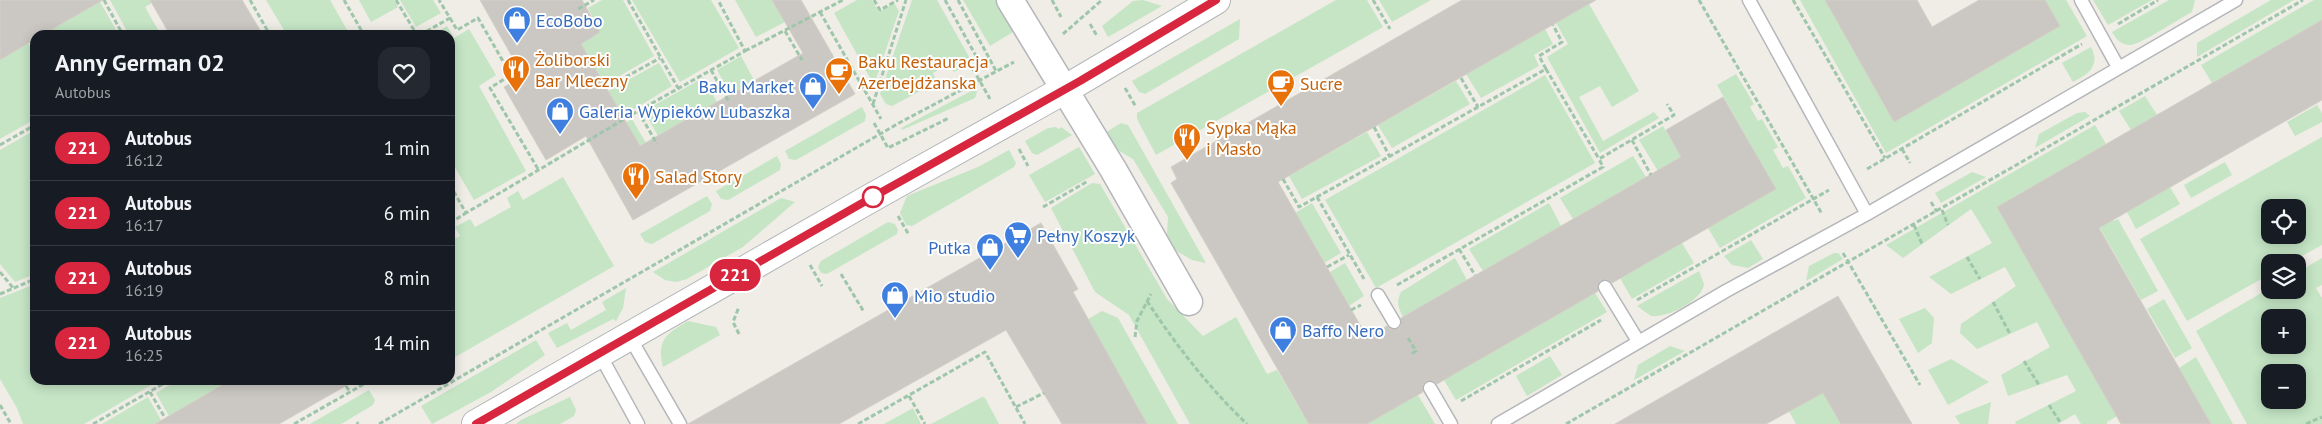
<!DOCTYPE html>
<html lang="pl">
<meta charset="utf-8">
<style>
:root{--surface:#171b24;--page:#242831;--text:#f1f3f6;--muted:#9ea1a6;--line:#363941}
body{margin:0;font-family:"PT Sans",sans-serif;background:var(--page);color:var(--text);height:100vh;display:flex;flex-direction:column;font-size:19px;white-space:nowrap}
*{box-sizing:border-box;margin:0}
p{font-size:16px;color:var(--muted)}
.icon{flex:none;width:28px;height:28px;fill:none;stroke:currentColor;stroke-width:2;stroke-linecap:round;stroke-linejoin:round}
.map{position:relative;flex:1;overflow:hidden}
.panel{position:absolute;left:30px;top:30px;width:425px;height:355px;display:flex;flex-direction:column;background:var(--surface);border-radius:15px;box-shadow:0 2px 12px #0003}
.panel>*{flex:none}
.badge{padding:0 10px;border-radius:16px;font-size:18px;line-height:32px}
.fabs{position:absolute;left:2261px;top:199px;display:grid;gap:10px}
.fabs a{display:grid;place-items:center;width:45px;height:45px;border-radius:10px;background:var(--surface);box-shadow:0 2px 12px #0003;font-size:25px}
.map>.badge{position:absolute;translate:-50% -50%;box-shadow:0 0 0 2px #fff}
.round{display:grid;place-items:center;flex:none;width:52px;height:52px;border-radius:15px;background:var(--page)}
.overview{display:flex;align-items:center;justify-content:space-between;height:85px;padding:0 25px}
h1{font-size:24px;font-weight:700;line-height:38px}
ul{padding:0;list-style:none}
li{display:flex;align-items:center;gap:15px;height:65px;padding:0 25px;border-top:1px solid var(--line)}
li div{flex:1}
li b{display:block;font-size:19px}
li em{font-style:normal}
li .badge{min-width:55px;font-weight:700;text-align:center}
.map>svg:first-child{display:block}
.green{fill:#c5e5c5;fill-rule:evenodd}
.building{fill:#cbc8c4;stroke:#d4cfc5}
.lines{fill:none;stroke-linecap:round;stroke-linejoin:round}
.service-casing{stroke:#b4b6ba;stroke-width:15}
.minor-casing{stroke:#b4b6ba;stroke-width:29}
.tertiary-casing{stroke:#b4b6ba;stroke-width:30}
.path{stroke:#9ec6aa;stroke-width:3;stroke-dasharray:5 2.5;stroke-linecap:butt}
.service{stroke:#fff;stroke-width:12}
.minor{stroke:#fff;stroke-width:26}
.tertiary{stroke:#fff;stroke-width:28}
.line-casing{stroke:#fff;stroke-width:11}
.line{stroke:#d7263d;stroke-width:8}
.stop-dot{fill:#fff;stroke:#d7263d;stroke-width:2.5}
.labels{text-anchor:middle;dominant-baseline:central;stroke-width:4;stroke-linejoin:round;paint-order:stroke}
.shop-label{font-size:18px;fill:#366cbe;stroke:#fff;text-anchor:start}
.food-label{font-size:18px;fill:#c56008;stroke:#fff;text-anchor:start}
</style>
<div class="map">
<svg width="2322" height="424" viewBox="0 0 2322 424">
<rect width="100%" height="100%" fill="#efede6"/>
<!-- green -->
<path class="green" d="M110,0h47l-12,7 16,28h-32z
M266,0h64l20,35h-63z
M359,0h35l4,7 -27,15z
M400,0h33l8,13 -25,14z
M602,0h21l31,56 -50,29 -23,-41 19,-12 -12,-24z
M632,0h79l28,48 -59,34z
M735,0h37l13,22 -29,15z
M857,0h15l7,12 15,-9 5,8 -25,74 -40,-72z
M912,0h25l35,62 -18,10 -5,-8 -16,9 4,9 -45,24 -6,-2 -6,-10z
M963,0h32l18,32 -23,14z
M1143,0l19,6 -54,31 -6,-11 31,-25z
M1336,0h31l16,27 -227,128 -19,-36v-6z
M1379,0h52l-39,22z
M1800,0h25l69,122 166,-96 -15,-26h21l21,36 -201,117z
M2093,0h59l-44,25z
M2169,0h26l-3,12c-12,6 -52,33 -62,33 -9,0 -14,-6 -18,-13z
M2271,0h23l-97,57v-14z
M2314,0h8v20l-110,63 -11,-18z
M100,2l19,33h-77z
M1589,4l50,87 -27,16 -12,-21 -21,11 24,44 51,-29 5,6 -59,35 -53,-96 21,-13 -12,-21z
M1240,19l-1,20 -94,55 -6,-2 -7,-11z
M447,26l7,12 15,-9 27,46 -17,11 47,85 -52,29 -24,-41v-124h-18z
M1545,29l8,15 -19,11 5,11 -58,32 -15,-24z
M28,43l7,13v63l-35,20v-79z
M2091,47c10,19 -3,27 -18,35l-11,-19z
M741,56l13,24 -24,14 -13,-24z
M659,63l13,23 -49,30 -15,-25z
M1736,74l18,30 -4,3 8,14 4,-2 16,28 -5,3 10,18 5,-2 18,32 -86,50 -12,-20 68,-39 -59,-104z
M1545,75l50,88 -219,125 -51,-88z
M703,78l14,24 -59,34 -14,-25z
M1456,81l14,23 -78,44 -14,-23z
M975,89l2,3 -2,6 -73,32 -1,-2z
M2145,96l12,19 -26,15 -12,-19z
M2317,105l5,8v9l-27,14 -8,-14z
M862,107l4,8 -1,6 -69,39 -7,-1 -4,-8z
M2085,112l5,4 -55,32 4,-14 38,-21z
M632,119l14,24 -37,21 -13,-24z
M1121,123l7,2 78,138 -14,-3 -14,-8 -7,-7 -4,-10 1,-18 -35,-58 -17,-10 -11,-16z
M2095,125l11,19 -109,63 120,209 -10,6v2h-26l-6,-10 -17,10h-42l-1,-2 61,-31 -9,-16 -59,21 -7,-21 49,-28 -13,-25 -60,27 -17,-16 1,-9 55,-38 -11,-19 -54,27 -22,-17 63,-34 -21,-34 -68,49 -17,-13z
M1663,126l18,31 -23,14 -19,-31z
M1055,127l4,2 2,-2 11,8 -35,20 -5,-2 -7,-12 23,-13z
M35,130v144l-20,8 -15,-18v-114z
M1367,132l14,24 -79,43 -13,-23z
M2322,137v108l-31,17h-21v12l-83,47 -47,-82zM2270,208h28v27h-28z
M1079,147l16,27 -50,28 -16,-27z
M1009,150l7,13 -2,4 -102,59 -6,-1 -6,-12 7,-17 71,-29z
M777,156l4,8 -1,6 -52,30 -7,-1 -5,-8z
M1633,156l13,21 -73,42 -13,-21z
M2225,162l7,13 -41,23 -7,-13z
M1972,172l14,5 -45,26 -6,-10z
M563,177l51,89 -164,94v-119l10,-5 -5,-9 15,-8 5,8 36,-20 -4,-9 11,-7 5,9z
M1092,183l8,1 67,115 36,37 33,-19 31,57 10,-4 32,54h-119l-61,-109 -34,-23 -44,-84z
M2170,187l10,17 -44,25 -9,-17z
M707,196l5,8 -2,7 -58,33 -7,-2 -5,-8z
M781,198l14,4 -52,45 -56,32 -11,3 -11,-2 -12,-8z
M1312,203l29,50 -17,10 -29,-50z
M1549,203l12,23 -57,42 -4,-7 -17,10 -14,-22z
M2109,214l5,7 4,-2 40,72 -17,9 -45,-79z
M888,222l7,2 3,6 -1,4 -70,40 -6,-1 -3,-6 3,-6z
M1751,240l12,19 -15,9 -16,-3 -8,-9z
M1682,243l12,20 -62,36 -12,-21z
M1834,253h4l5,6 -37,22 3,-15z
M1455,258l12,22 -31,18 -21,21 -4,-7 -8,5c-5,-10 -7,-15 -2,-25z
M2322,258v27l-6,3 6,10v126h-75l-51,-93 74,-43v2h28v-18zM2270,318h28v27h-28zM2270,372h28v28h-28z
M1345,263l19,33 -15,10 -19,-34z
M1699,271l5,13c-2,17 -37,34 -53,32l-14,-10z
M35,284v96h125l-76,44h-61l-6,-16 -17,-29v-81z
M626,288l-3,20 -7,13 -3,-2 -56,29 -9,-15 19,-10 4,7 35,-20 -4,-8z
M1595,293l12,19 -151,88 -12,-20z
M2164,299l28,49 -17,10 -28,-49z
M1925,308l9,10 -2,25 -14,10 -19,-34z
M1102,311l16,7 60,106h-36l4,-2 -58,-103z
M688,321l28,6 4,8 -57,32c-7,-28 5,-34 25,-46z
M536,340l9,15 -54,37 -59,32 -11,-18z
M1670,346l15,5 -51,29 4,-15z
M1550,356l12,19 -35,21 -11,-20z
M2196,357l37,67h-22l-32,-56z
M1951,359l38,23 -41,23 -20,-35z
M178,380h53l-62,36 -13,-23z
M369,390l6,10 -2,5 -32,19h-31z
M1823,393l18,31h-45l-11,-20z
M1418,395l17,29h-68z
M148,397l13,23 -6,4h-53z
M570,397l6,13 -2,6 -14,8h-44l5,-4z
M982,397l3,1 14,26h-68z
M1991,402l-3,22h-28l-5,-8z
M913,408l8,16h-37z"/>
<!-- building -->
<path class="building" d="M0,0h103l-61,35h-7v4l-35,21z
M150,0h92l21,35h-93z
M480,0h102l18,32 -19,12 59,102 163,-93 -31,-53h29l54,94 -222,126 -47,-84 -40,24 -42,-73 19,-11z
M1462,0h134l-318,182 89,155 20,-11 3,3h8l3,-3v-8l280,-161 -15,-27 57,-33 53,92 -164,94 -4,-3h-7l-3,4v7l-3,2 -158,91 -3,-3h-8l-3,3v8l-56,32h-58l-138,-241 6,-4 -6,-12z
M1825,0h92l15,27 47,-27h66l15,26 -166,96z
M2322,20v80l-223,128 112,196h-90l-124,-217z
M1041,223l37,66 -5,3 74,132h-85l-56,-94 -167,94h-151z
M1838,296l74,128h-71l-18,-31 -57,31h-151z
M231,380h125l-77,44h-124z"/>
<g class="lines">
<!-- service casing -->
<g class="service-casing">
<path id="service" d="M1749,0l118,214 369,-214
M2081,0l37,67
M1605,287l33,54
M1378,295l16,27
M629,336l51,88
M599,353l39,71
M1430,388l21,36
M1498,424l228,-133 141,-77"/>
</g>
<!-- minor casing -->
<g class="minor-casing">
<path id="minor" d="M1010,0l103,169 76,133"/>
</g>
<!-- tertiary casing -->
<g class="tertiary-casing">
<path id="tertiary" d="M476,424l395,-226 193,-108 152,-90"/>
</g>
<!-- path -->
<path class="path" d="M104,0l19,35
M250,0l20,35
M344,0l20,35
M396,0l21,35
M628,0l50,88
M874,0l6,10 18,-10
M945,0l36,65
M958,0l38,71
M1052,0l9,17
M1373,0l17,29
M1699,0l123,214
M1793,0l92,158
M578,9l16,-9
M820,12l61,107
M450,18l7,12 21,-12 33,57 -21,13 48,81
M1090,24l7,12
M2118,24l40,-24
M785,31l17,29
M1063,34l39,-34
M420,35l30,-17 -11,-18
M31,41l4,7
M745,51l98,-51
M973,69l17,30
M1546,69l-7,-13 23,-14 -9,-17
M711,70l18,32
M1461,78l17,29
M606,88l54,-30
M1125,88l11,19
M873,104l33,-104
M638,111l19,33
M874,123l14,25 61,-30
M1374,127l16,30
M1632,140l19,35
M0,145l35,-20
M1019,149l9,17
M1902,149l8,14
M1867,169l215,-125
M1283,179l16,28 247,-138 53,90
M450,185l16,28 172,-102 107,-60 -27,-51
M1317,197l47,82
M1931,202l6,10
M1043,207l45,-26
M1942,210l6,15
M898,216l11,19
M450,223l16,-10
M1914,225l8,19
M1459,249l16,26
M1843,253l77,132
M1967,257l13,22
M810,265l12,21
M1327,267l22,-12
M0,272l14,17
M841,274l23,38
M1397,285l206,-118 -4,-8 75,-44 -7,-11
M0,294l35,-15
M1637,300l192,-110
M1147,301c29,44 62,87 100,123
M1993,302l17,32
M1351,310l10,-5
M739,334l-6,-12 6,-15
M1135,337l2,-16 14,-27
M1367,337l4,-9
M1408,338l8,13 -5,3
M2024,361l15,24
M346,386l4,6
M150,392l15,26
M909,396l16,28
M1461,401l140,-81
M0,405l11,19
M2049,405l11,17
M1016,407l28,-14
M357,422l1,2
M93,424l77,-44
M294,424l77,-44
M379,424l520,-301 115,-61
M858,424l127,-72 40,72
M1566,424l737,-424
M2306,424l16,-7"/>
<!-- service -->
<use href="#service" class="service"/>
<!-- minor -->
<use href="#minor" class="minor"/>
<!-- tertiary -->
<use href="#tertiary" class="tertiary"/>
</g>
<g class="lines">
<!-- line casing -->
<g class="line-casing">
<path id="line" d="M476,424l395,-226 209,-117 136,-81"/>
</g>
<!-- line -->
<use href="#line" class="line"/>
</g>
<!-- icons -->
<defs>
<g id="shop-pin" transform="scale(1.4375)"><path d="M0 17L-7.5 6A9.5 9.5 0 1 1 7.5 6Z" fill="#3f7fe0" stroke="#fff"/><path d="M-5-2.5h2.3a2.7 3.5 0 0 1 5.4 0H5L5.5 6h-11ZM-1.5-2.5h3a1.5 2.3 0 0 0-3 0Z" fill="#fff"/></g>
<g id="restaurant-pin" transform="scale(1.4375)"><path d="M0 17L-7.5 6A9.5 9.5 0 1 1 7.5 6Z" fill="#e8710a" stroke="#fff"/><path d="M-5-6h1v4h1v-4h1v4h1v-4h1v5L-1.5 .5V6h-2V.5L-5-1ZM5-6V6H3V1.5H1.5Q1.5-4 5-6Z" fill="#fff"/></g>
<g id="cafe-pin" transform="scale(1.4375)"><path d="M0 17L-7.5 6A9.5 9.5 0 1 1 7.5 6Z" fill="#e8710a" stroke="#fff"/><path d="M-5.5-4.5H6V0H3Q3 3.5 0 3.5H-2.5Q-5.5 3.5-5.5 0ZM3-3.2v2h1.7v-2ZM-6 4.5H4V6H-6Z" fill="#fff"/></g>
<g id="supermarket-pin" transform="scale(1.4375)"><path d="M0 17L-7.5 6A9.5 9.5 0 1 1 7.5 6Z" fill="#3f7fe0" stroke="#fff"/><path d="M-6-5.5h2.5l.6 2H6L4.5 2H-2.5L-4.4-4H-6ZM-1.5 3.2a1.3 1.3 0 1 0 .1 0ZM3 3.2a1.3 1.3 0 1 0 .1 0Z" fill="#fff"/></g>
</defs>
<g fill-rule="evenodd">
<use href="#shop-pin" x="517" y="20"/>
<use href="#restaurant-pin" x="516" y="69"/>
<use href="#cafe-pin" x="839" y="71"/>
<use href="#cafe-pin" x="1281" y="83"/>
<use href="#shop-pin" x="813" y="86"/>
<use href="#shop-pin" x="560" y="111"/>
<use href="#restaurant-pin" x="1187" y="137"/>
<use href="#restaurant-pin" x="636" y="176"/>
<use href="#supermarket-pin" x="1018" y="235"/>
<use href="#shop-pin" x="990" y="247"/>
<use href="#shop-pin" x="895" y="295"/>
<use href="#shop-pin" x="1283" y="330"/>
</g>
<!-- markers -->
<circle class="stop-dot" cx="873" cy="197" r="10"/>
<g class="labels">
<!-- shop labels -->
<g class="shop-label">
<text x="536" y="20">EcoBobo</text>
<text x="794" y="86" text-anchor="end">Baku Market</text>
<text x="579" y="111">Galeria Wypieków Lubaszka</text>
<text x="1037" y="235">Pełny Koszyk</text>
<text x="971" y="247" text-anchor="end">Putka</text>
<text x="914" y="295">Mio studio</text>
<text x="1302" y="330">Baffo Nero</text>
</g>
<!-- food labels -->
<g class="food-label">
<text x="535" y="59">Żoliborski<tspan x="535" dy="21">Bar Mleczny</tspan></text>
<text x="858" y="61">Baku Restauracja<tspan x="858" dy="21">Azerbejdżanska</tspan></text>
<text x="1300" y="83">Sucre</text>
<text x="1206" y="127">Sypka Mąka<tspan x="1206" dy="21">i Masło</tspan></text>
<text x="655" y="176">Salad Story</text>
</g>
</g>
</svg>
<div class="fabs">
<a><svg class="icon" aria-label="locate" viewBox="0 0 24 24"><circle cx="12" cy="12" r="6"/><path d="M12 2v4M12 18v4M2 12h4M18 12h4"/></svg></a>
<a><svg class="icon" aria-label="layers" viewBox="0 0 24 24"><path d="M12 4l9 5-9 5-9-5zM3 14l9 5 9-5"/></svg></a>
<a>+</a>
<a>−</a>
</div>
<b class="badge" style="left:735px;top:275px;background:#d7263d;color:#fff">221</b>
<section class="panel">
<div class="overview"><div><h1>Anny German 02</h1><p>Autobus</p></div><a class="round"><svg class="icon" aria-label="heart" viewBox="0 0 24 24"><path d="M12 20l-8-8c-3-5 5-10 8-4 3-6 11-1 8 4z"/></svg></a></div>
<ul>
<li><span class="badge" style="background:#d7263d;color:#fff">221</span><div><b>Autobus</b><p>16:12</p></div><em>1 min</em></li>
<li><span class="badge" style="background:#d7263d;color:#fff">221</span><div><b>Autobus</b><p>16:17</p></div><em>6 min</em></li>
<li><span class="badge" style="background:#d7263d;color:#fff">221</span><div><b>Autobus</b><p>16:19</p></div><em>8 min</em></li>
<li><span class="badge" style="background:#d7263d;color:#fff">221</span><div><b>Autobus</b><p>16:25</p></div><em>14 min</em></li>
</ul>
</section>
</div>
